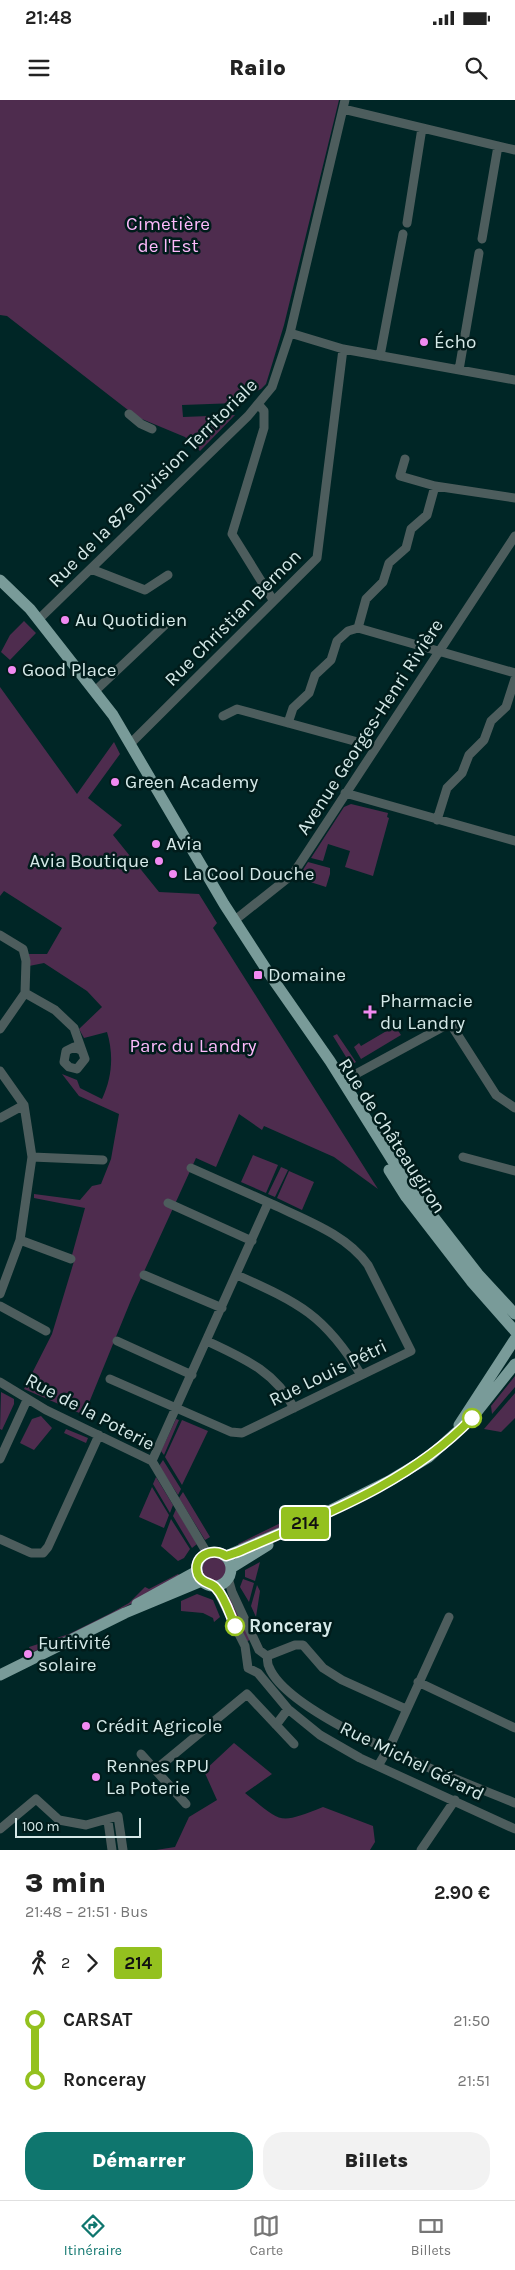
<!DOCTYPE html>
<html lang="fr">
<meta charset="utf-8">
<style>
:root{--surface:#fff;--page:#f2f2f2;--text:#222;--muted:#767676;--line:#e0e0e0;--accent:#0f766e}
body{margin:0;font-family:Karla,sans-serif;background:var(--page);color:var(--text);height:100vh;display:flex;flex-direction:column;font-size:19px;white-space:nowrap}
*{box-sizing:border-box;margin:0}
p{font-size:16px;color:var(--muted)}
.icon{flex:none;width:28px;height:28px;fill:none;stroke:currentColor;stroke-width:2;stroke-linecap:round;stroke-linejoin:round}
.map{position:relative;height:1750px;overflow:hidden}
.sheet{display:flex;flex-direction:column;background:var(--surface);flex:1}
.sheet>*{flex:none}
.badge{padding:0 10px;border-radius:4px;font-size:18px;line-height:32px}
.scale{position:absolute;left:15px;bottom:12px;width:126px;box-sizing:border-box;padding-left:5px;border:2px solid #d5e9e8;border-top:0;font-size:14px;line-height:18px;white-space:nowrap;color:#d5e9e8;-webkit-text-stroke:4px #001c1b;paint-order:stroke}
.map>.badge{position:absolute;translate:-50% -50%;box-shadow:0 0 0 2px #fff}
.legs{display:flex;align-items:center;gap:8px;height:55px;padding:0 25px;font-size:16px}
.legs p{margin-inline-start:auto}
.overview{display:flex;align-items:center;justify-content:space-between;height:85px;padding:0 25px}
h1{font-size:28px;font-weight:800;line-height:38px}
.primary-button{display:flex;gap:10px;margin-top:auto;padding:10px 25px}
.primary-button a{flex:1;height:58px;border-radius:20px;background:var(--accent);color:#fff;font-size:20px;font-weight:800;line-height:58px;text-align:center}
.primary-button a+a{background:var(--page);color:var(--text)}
ul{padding:0 25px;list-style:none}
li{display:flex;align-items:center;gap:18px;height:60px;font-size:19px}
li i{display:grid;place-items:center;width:8px;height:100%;margin:0 6px;background:currentColor}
li i::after{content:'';width:12px;height:12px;margin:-6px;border:4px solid;border-radius:50%;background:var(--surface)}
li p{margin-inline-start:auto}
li:first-child i{background:linear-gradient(#0000 50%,currentColor 0)}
li:last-child i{background:linear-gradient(currentColor 50%,#0000 0)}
.status{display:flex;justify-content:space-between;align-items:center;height:35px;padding:0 25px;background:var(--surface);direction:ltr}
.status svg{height:14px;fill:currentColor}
header{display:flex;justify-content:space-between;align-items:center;height:65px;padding:0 25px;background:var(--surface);font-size:22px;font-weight:800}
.tabs{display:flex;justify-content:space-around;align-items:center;height:70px;border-top:1px solid var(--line);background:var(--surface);font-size:14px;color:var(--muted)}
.tabs a{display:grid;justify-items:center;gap:2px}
.tabs .on{color:var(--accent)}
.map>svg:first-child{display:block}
.green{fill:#4e2c4e}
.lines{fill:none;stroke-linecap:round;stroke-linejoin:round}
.minor{stroke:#4d5d5d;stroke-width:9}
.major{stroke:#799b99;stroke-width:11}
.line-1-casing{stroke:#fff;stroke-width:11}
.line-1{stroke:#94c11f;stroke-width:8}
.poi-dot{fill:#f28af2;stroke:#001c1b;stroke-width:2}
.stop-1-dot{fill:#fff;stroke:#94c11f;stroke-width:2.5}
.labels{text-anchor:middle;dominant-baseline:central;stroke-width:5;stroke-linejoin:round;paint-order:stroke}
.park-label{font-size:19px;fill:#fcbafb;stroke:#001c1b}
.poi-label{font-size:19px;fill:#d5e9e8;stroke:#001c1b;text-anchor:start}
.street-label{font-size:19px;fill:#d5e9e8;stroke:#001c1b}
.stop-label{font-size:19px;font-weight:bold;fill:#d5e9e8;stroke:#001c1b;text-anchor:start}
</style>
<div class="status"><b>21:48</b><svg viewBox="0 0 49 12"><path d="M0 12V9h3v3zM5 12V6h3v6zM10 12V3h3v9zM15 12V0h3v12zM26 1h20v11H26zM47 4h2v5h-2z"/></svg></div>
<header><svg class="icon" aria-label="menu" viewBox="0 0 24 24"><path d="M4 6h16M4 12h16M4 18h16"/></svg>Railo<svg class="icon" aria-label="search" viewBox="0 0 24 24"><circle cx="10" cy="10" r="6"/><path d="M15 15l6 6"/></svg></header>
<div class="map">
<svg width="515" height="1750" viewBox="0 0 515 1750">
<rect width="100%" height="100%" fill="#002626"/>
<!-- green -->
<path class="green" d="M0,0h339l-55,225 -18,59 -5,5 -24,11v3l-55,2 1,12 52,-2 -35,36 -15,-14 -48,-20 -130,-101 -7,-1z
M24,521l12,12 -26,27 -9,-8 9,-17z
M0,587l77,107 37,-52 6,12 -32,44 34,27 -9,10 46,57 40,2 18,29 -4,5 165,261 -44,-32 -70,-31 -2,4 -23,-16 -23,53 -20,-9 -65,142 -47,115 -60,-26 28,-55 23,-76 -3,-3 13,-47 -51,-10v-4l46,6 12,-14 9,-2 10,-25 8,-45 -40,-18 -17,-22 15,6 3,8 22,11c10,-21 12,-44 5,-67l-23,6 -5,-9 23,-22 -15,-16 -43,-28 -15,3 -1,-12h19l15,-26 -58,-37 -4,5z
M351,704l37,9 -1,4 2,1 -16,58 -28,-9 5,-16 -22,-7 -5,17 -12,-3 33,-51z
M308,762l22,6v6l-4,13 -25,-8v-6z
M395,926l6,9 -40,24 -7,-12 5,-4 2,3z
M337,934l19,28 -5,3 -18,-29z
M253,1055l25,10 -12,28 -25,-11z
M281,1067l7,3 -13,27 -7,-3z
M289,1071l25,11 -12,28 -25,-12z
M515,1276v11l-23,27 -1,-8z
M1,1292l13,7v5l-12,26 -2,-1z
M515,1293v25l-14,14 -17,-3z
M41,1316l11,12 -18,22 -14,-7 12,-24z
M176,1319l3,1 -15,35 -3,-4z
M182,1320l26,11 -26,54 -17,-28z
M66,1329l22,9 -2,5 -22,-10z
M163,1360l18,29 -3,6 -19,-29z
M156,1377l17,28 -3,8 -17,-29z
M152,1387l17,28 -5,13 -25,-11z
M183,1392l27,45 -5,3 -26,-42z
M313,1407l-6,8 -68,31 -1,-2z
M176,1409l21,35 -5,4 -19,-32z
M171,1419l19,30 -6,9 -6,3 -17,-15z
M201 1469a13 13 0 1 1 26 0a13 13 0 1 1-26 0Z
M260,1462l-5,19 -10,-4v-7z
M178,1474l3,2 -83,46 -67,31 -2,-6 40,-13 42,-21 18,-10 16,-16 4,2z
M243,1479l11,4 -5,19 -9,-15z
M257,1485l3,6 -4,26 -5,-11z
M197,1494l16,6 7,17 -6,5 -1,-4 -10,-5 -22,-2v-10z
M231,1496l20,43 -5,3 -20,-44z
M234,1643l38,31 -27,19c38,30 32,32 78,14l50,19 2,16 -5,8h-214l19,-3 14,-30 28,-17 -13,-29z"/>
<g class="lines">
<!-- minor -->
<path class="minor" d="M343,9l172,41
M407,123l15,-95
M482,139l16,-93
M290,233l53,16 172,31
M380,256l23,-122
M459,270l20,-117
M258,304l6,7v17l-32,106 41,66
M129,314l12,10 11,5
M405,359l-5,17 35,10 80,12
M91,469l54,21 23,-15
M38,520l210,-204 24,-29 18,-54 55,-233
M358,528l157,45
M95,591l72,-68
M223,616l14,-7 139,38
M288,623l5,-15 16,-15 6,-18 16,-15 6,-19 11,-10 10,-3 8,-29 17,-17 6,-19 17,-15 5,-19 16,-14 8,-29
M130,644l187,-186 26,-209
M345,693l170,48
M437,720l10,-32 15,-15 7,-18 15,-15 7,-19 15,-14 9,-28
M235,820l58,-46 222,-338
M0,835l23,14 3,12 -1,32 -25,36
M25,893l30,17 19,18 11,31 -8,10 -8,-2 -5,-5 2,-11 8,-4 7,3
M0,971l24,34 8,52 -12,83 -20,54
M343,981l107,-58 46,72 19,13
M0,1018l24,-13
M32,1057l71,3
M463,1057l52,14
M168,1103l84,38
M20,1140l51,19
M144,1175l78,33
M237,1175c62,28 88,40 124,100
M0,1206l46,25
M117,1241l75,34
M207,1241c36,17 68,30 87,67
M110,1279l121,53 11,1 169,-82 -43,-86c-22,-31 -63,-45 -96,-61 -27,-12 -54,-24 -81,-36
M0,1282l46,28 106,51 55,92
M0,1359l27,-59
M152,1361l116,-258
M0,1439l31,14h12l5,-6 51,-112
M228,1478l4,14 27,58 8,6c1,4 0,8 2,11 20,51 193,114 246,136
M215,1486l30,60 3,22 10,5 30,36 32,26 40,23 155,71
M267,1556l28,-11h8l20,23 19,12 64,29
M418,1582l97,46
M276,1625l12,-16
M141,1654l45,50
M378,1666l14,-24 57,-125
M155,1670l92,-76 47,50
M108,1721l4,29
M0,1729l36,-30 23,21 27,5 32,-9 5,34
M421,1750l34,-50"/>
<!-- major -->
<path class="major" d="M0,480l30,29 83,106 111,189 46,71 60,86 74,118 74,95 37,40
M389,1070l17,27 65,84 44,50
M459,1325l56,-86
M197 1469a17 17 0 1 1 34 0a17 17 0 1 1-34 0Z
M226,1456l87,-37 76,-38 40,-24 43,-39 43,-54
M231,1468l37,-23
M137,1504l60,-33
M0,1575l125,-62 77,-32"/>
</g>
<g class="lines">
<!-- line-1 casing -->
<g class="line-1-casing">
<path id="line-1" d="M235,1526c-5,-11 -10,-29 -19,-38 -5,-6 -14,-4 -18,-13 -7,-18 14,-29 28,-19l12,-4c82,-36 171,-68 234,-134"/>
</g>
<!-- line-1 -->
<use href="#line-1" class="line-1"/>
</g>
<!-- markers -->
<g class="poi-dot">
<circle cx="424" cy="242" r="5"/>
<circle cx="65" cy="520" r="5"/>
<circle cx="12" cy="570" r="5"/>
<circle cx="115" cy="682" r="5"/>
<circle cx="156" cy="744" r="5"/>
<circle cx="159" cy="761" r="5"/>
<circle cx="173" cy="774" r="5"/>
<rect x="253" y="870" width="10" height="10" rx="2.5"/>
<path d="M367.5 904.5h5v5h5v5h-5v5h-5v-5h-5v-5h5z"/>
<circle cx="28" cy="1554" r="5"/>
<circle cx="86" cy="1626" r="5"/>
<circle cx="96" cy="1677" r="5"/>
</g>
<g class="stop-1-dot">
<circle cx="472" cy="1318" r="9"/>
<circle cx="235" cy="1526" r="9"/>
</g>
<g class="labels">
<!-- park labels -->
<g class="park-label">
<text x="168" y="124">Cimetière<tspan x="168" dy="22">de l'Est</tspan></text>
<text x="193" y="946">Parc du Landry</text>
</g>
<!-- poi labels -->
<g class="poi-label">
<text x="434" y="242">Écho</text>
<text x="75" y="520">Au Quotidien</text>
<text x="22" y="570">Good Place</text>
<text x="125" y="682">Green Academy</text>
<text x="166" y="744">Avia</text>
<text x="149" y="761" text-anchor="end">Avia Boutique</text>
<text x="183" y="774">La Cool Douche</text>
<text x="268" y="875">Domaine</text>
<text x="380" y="901">Pharmacie<tspan x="380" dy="22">du Landry</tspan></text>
<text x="38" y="1543">Furtivité<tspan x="38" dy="22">solaire</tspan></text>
<text x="96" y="1626">Crédit Agricole</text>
<text x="106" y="1666">Rennes RPU<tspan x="106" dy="22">La Poterie</tspan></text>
</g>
<!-- street labels -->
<g class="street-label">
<text transform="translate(153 383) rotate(-45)">Rue de la 87e Division Territoriale</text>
<text transform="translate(233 518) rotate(-45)">Rue Christian Bernon</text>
<text transform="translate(370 627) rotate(-57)">Avenue Georges-Henri Rivière</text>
<text transform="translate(392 1036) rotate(57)">Rue de Châteaugiron</text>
<text transform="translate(328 1273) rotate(-26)">Rue Louis Pétri</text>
<text transform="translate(90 1312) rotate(28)">Rue de la Poterie</text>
<text transform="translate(412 1661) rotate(26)">Rue Michel Gérard</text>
</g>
<!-- stop labels -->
<g class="stop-label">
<text x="249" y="1526">Ronceray</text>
</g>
</g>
</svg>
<div class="scale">100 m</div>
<b class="badge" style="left:305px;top:1423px;background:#94c11f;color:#111">214</b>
</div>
<section class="sheet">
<div class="overview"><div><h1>3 min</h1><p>21:48 – 21:51 · Bus</p></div><b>2.90 €</b></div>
<div class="legs"><svg class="icon" aria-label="walk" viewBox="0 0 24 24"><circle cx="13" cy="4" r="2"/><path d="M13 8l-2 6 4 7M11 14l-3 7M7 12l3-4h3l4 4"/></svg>2<svg class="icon" aria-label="forward" viewBox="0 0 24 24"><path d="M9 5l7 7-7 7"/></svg><b class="badge" style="background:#94c11f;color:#111">214</b></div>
<ul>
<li><i style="color:#94c11f"></i><b>CARSAT</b><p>21:50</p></li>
<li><i style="color:#94c11f"></i><b>Ronceray</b><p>21:51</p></li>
</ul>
<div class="primary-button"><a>Démarrer</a><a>Billets</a></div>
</section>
<nav class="tabs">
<a class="on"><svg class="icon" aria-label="directions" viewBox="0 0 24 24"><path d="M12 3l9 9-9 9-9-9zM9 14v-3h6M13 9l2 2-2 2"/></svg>Itinéraire</a>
<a><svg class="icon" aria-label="map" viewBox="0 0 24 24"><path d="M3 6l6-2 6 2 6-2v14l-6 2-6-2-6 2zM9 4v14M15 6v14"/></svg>Carte</a>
<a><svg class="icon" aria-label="tickets" viewBox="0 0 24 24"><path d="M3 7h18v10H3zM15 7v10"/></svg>Billets</a>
</nav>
